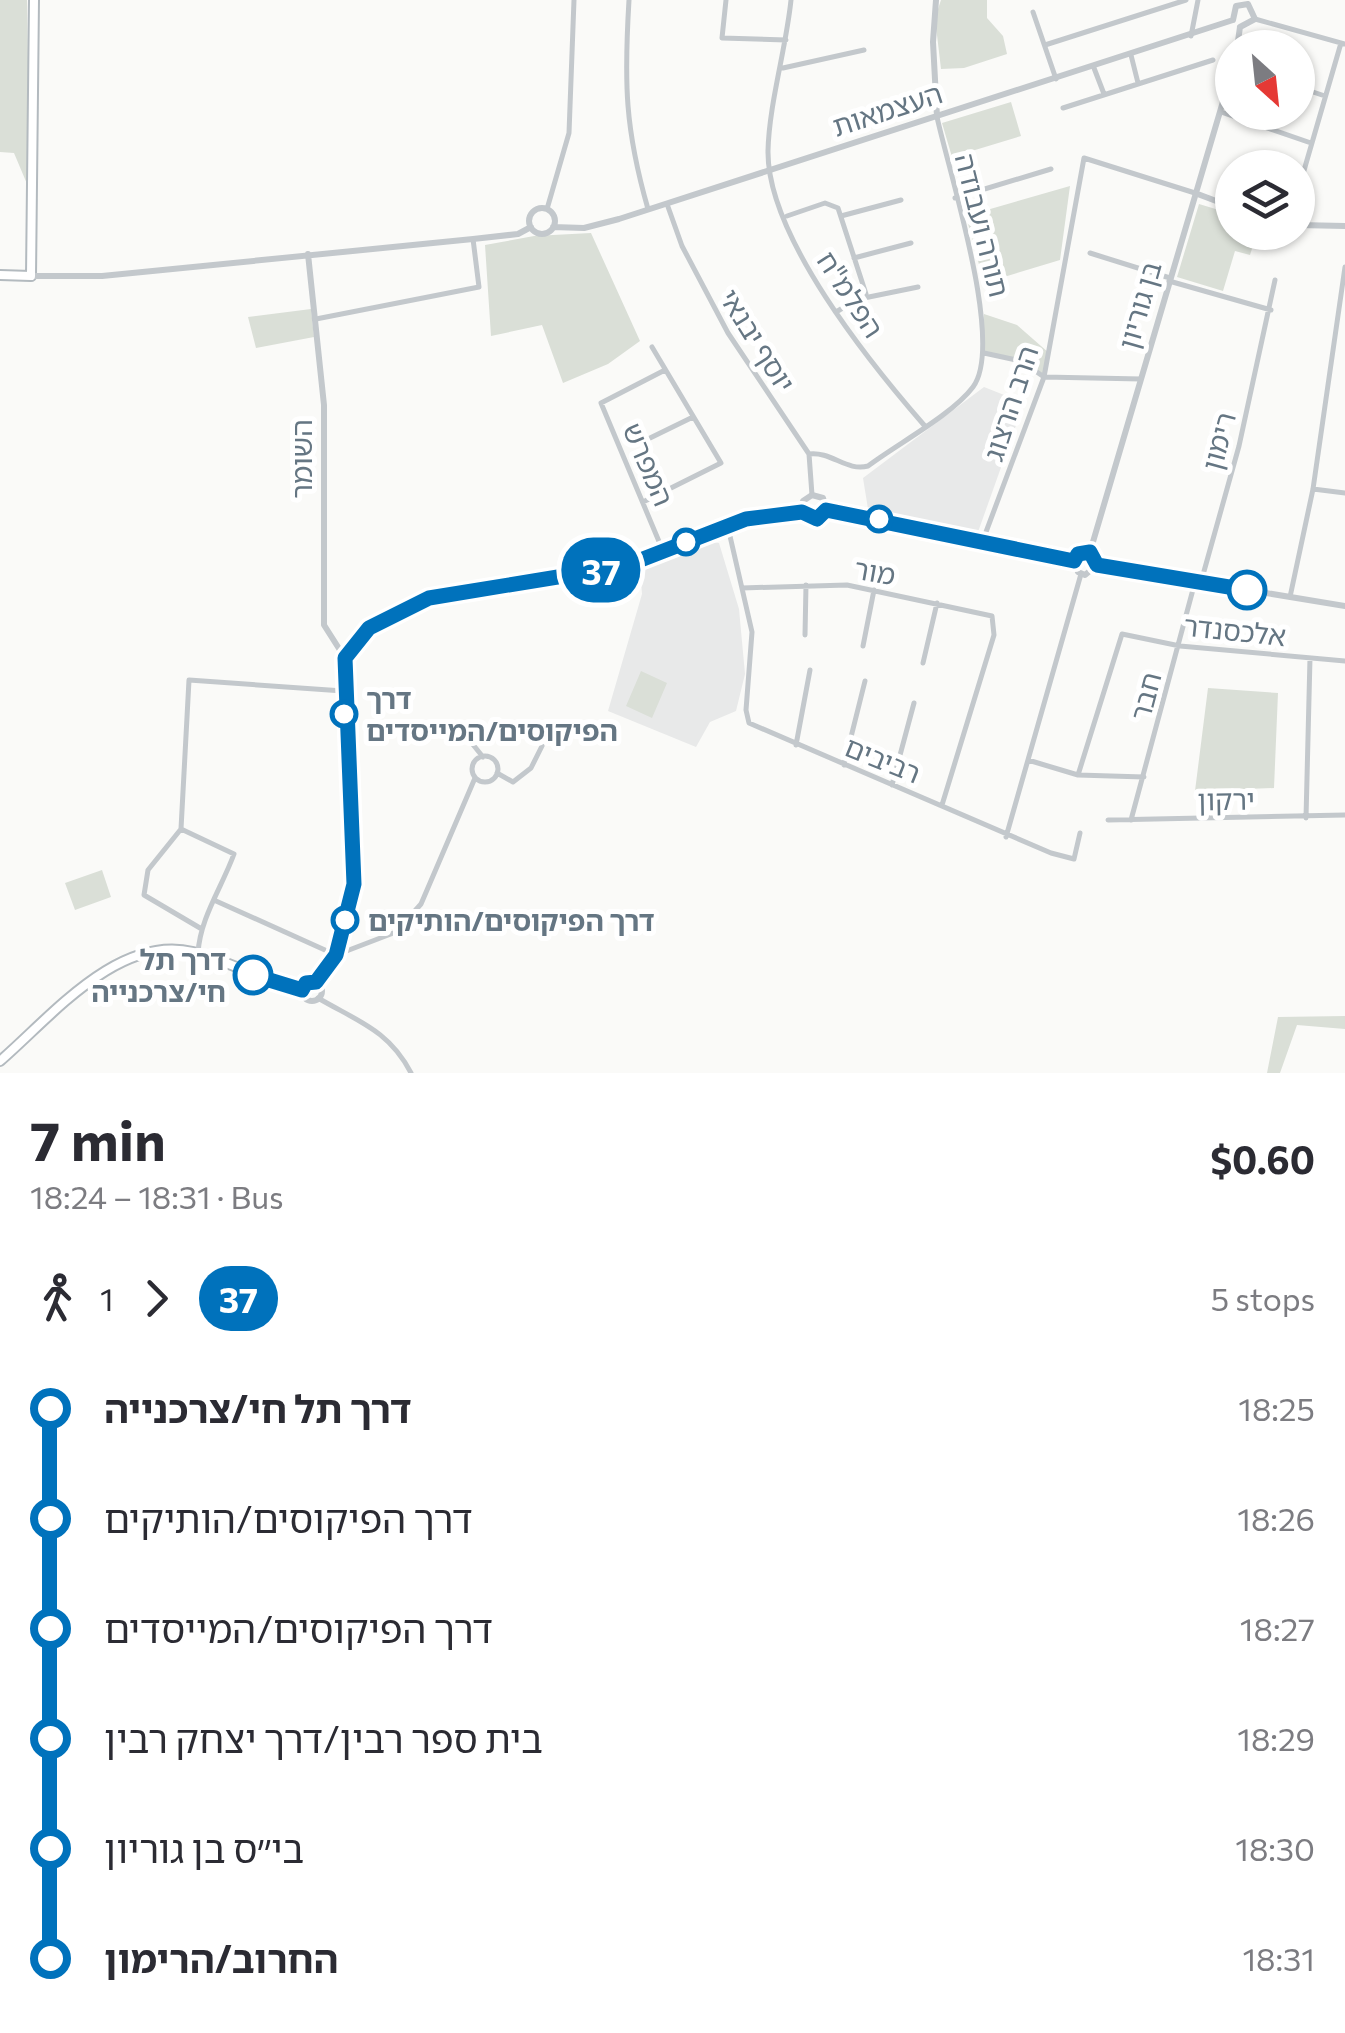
<!DOCTYPE html>
<meta charset="utf-8">
<style>
:root{--surface:#fff;--page:#f2f2f3;--text:#2b2b33;--muted:#7c7c81}
body{margin:0;font-family:Commissioner,"Noto Sans Hebrew",sans-serif;background:var(--page);color:var(--text);height:100vh;display:flex;flex-direction:column;font-size:38px;white-space:nowrap}
*{box-sizing:border-box;margin:0}
p{font-size:32px;color:var(--muted)}
.icon{flex:none;width:55px;height:55px;fill:none;stroke:currentColor;stroke-width:2;stroke-linecap:round;stroke-linejoin:round}
.map{position:relative;height:1073px;overflow:hidden}
.panel{display:flex;flex-direction:column;background:var(--surface);flex:1}
.panel>*{flex:none}
.badge{padding:0 20px;border-radius:32px;font-size:35px;line-height:65px}
.needle{width:65px;rotate:153deg}
.tools{position:absolute;left:1215px;top:30px;display:grid;gap:20px}
.tools a{display:grid;place-items:center;width:100px;height:100px;border-radius:50%;background:var(--surface);box-shadow:0 2px 8px #0004;font-size:50px}
.map>.badge{position:absolute;translate:-50% -50%;box-shadow:0 0 0 5px #fff}
.legs{display:flex;align-items:center;gap:15px;height:110px;padding:0 30px;font-size:32px}
.legs p{margin-inline-start:auto}
.summary{display:flex;align-items:center;justify-content:space-between;height:170px;padding:0 30px}
h1{font-size:55px;font-weight:700;line-height:75px}
ul{padding:0 30px;list-style:none}
li{display:flex;align-items:center;gap:35px;height:110px;font-size:38px}
li i{display:grid;place-items:center;width:15px;height:100%;margin:0 12px;background:currentColor}
li i::after{content:'';width:25px;height:25px;margin:-12px;border:8px solid;border-radius:50%;background:var(--surface)}
li p{margin-inline-start:auto}
li:first-child i{background:linear-gradient(#0000 50%,currentColor 0)}
li:last-child i{background:linear-gradient(currentColor 50%,#0000 0)}
.map>svg:first-child{display:block}
.built{fill:#e8e9e9}
.green{fill:#dadfd7}
.lines{fill:none;stroke-linecap:round;stroke-linejoin:round}
.secondary-casing{stroke:#b3babf;stroke-width:12}
.minor{stroke:#c3c8cc;stroke-width:5}
.tertiary{stroke:#c3c8cc;stroke-width:6}
.secondary{stroke:#fff;stroke-width:8}
.line-1-casing{stroke:#fff;stroke-width:22}
.line-1{stroke:#0072bc;stroke-width:15}
.stop-1-dot{fill:#fff;stroke:#0072bc;stroke-width:5}
.labels{text-anchor:middle;dominant-baseline:central;stroke-width:10;stroke-linejoin:round;paint-order:stroke}
.street-label{font-size:28px;fill:#657683;stroke:#fff}
.stop-label{font-size:28px;font-weight:bold;fill:#657683;stroke:#fff;text-anchor:start}
</style>
<div class="map">
<svg width="1345" height="1073" viewBox="0 0 1345 1073">
<rect width="100%" height="100%" fill="#fafaf8"/>
<!-- built -->
<path class="built" d="M984,387l40,16 -46,129 -110,-23 -5,-31z
M706,541l13,2 20,66 6,65 -9,37 -26,11 -14,25 -88,-36 34,-117 -2,-27z"/>
<!-- green -->
<path class="green" d="M0,0h27l3,191 -16,-38 -14,-1z
M941,0h46v18l16,18 4,18 -43,14 -23,1 -6,-51z
M1011,102l10,34 -69,21 -10,-34z
M1070,186l-10,74 -76,23 -18,-67z
M1199,204l33,10v18l25,1 -7,22 -15,-4 -12,40 -46,-14z
M591,233l49,108 -32,23 -45,19 -21,-58 -51,11 -6,-91 49,-9z
M311,309l3,28 -58,11 -8,-31z
M984,314l33,11 32,28 -5,24 -11,-11 -49,-13z
M641,671l26,12 -15,35 -26,-12z
M1208,688l70,5 -4,95 -79,3z
M102,870l9,27 -36,13 -10,-27z
M1345,1016v13l-48,-4 -17,48h-13l11,-56z"/>
<g class="lines">
<!-- secondary casing -->
<g class="secondary-casing">
<path id="secondary" d="M0,275l31,1 3,-276
M0,1061c51,-44 118,-127 193,-109 37,9 71,30 109,38"/>
</g>
<!-- minor -->
<path class="minor" d="M629,0c-5,83 -4,129 19,209
M726,0l-4,38 64,2
M791,0c-5,49 -22,104 -23,151 -1,85 102,212 156,274
M1033,12l23,67
M1255,19l90,25
M1191,36l7,-36
M1045,45l141,-45
M1131,55l7,28
M783,68l81,-18
M1094,68l10,26
M1298,87l27,9
M1063,108l150,-48
M1221,112l90,31
M1298,191l43,-148
M955,198l96,-29
M667,204l15,42 46,87 81,121 3,41
M547,209l22,-76 5,-133
M787,216l38,-13 13,5 28,86 -30,18
M841,216l60,-16
M1090,253l80,25
M854,258l57,-15
M1169,281l102,29
M864,298l54,-11
M316,319l163,-32 -6,-48
M984,353l37,8 23,16 97,2
M648,439l45,-22
M809,454c22,-3 38,18 59,12 29,-22 84,-51 105,-79 32,-43 -24,-214 -36,-270
M1313,489l32,4
M643,502l78,-39 -69,-116
M727,523l25,109 -6,78 3,13 302,130 23,6 6,-26
M983,540l61,-163 40,-219 111,35
M663,551l-62,-148 64,-33
M1201,582l38,-136 36,-166
M742,588l105,-3 145,31 2,19 -52,170
M1290,597l23,-108 32,-222
M805,635l1,-50
M863,646l11,-56
M923,663l14,-60
M462,731l21,26
M796,745l14,-75
M472 769a13 13 0 1 1 26 0a13 13 0 1 1-26 0Z
M1028,760l50,15 66,2
M844,765l21,-84
M497,773l16,9 18,-14 11,-22
M1078,775l44,-141 58,12 165,15
M892,785l22,-82
M1306,818l4,-160
M1108,820l237,-5
M1131,820l64,-238
M181,829l53,25c-12,33 -34,64 -36,99
M1006,837l75,-263
M216,901l120,54 60,-23 25,-28 54,-126
M200,928l-56,-33 4,-25 33,-41 8,-149 154,11
M318,998c39,23 71,32 93,75"/>
<!-- tertiary -->
<path class="tertiary" d="M936,0l-3,42 4,75
M1233,20l3,-14 12,-2
M1240,27l15,-8 -7,-15
M1237,48l3,-21
M1195,193l37,14
M529 221a13 13 0 1 1 26 0a13 13 0 1 1-26 0Z
M1298,225l47,1
M553,227l31,1 35,-9 614,-199
M308,254l16,151v220l21,33
M31,276h71l371,-37 45,-5 13,-7
M826,510l248,51
M802,511l1,-10 9,-6 11,3 3,12
M802,511l15,8 9,-9
M1090,552l142,-481
M1074,561l4,11 7,3 12,-10
M1074,561l12,-10 9,5 2,9
M1097,565l248,41
M302 991a10 10 0 1 1 20 0a10 10 0 1 1-20 0Z
M316,982l20,-27 18,-71 -9,-226 24,-30 60,-30 196,-32 102,-43 75,-12"/>
<!-- secondary -->
<use href="#secondary" class="secondary"/>
</g>
<g class="lines">
<!-- line-1 casing -->
<g class="line-1-casing">
<path id="line-1" d="M253,975l49,15 4,-7 10,-1 20,-27 18,-71 -9,-226 24,-30 60,-30 196,-32 121,-47 56,-7 15,7 9,-9 248,51 4,-7 12,-2 7,13 150,25"/>
</g>
<!-- line-1 -->
<use href="#line-1" class="line-1"/>
</g>
<!-- markers -->
<g class="stop-1-dot">
<circle cx="879" cy="519" r="12"/>
<circle cx="686" cy="542" r="12"/>
<circle cx="1247" cy="590" r="18"/>
<circle cx="344" cy="714" r="12"/>
<circle cx="345" cy="920" r="12"/>
<circle cx="253" cy="975" r="18"/>
</g>
<g class="labels">
<!-- street labels -->
<g class="street-label">
<text transform="translate(887 109) rotate(-18)">העצמאות</text>
<text transform="translate(983 225) rotate(76)">תורה ועבודה</text>
<text transform="translate(851 294) rotate(57)">הפלמ"ח</text>
<text transform="translate(1139 305) rotate(-74)">בן גוריון</text>
<text transform="translate(758 340) rotate(58)">יוסף יבנאי</text>
<text transform="translate(1010 403) rotate(-72)">הרב הרצוג</text>
<text transform="translate(1218 441) rotate(-75)">רימון</text>
<text transform="translate(301 459) rotate(-90)">השומר</text>
<text transform="translate(649 464) rotate(67)">המפרש</text>
<text transform="translate(875 571) rotate(10)">מור</text>
<text transform="translate(1235 630) rotate(6)">אלכסנדר</text>
<text transform="translate(1145 696) rotate(-75)">חבר</text>
<text transform="translate(883 759) rotate(22)">רביבים</text>
<text transform="translate(1226 799) rotate(-1)">ירקון</text>
</g>
<!-- stop labels -->
<g class="stop-label">
<text x="366" y="698">דרך<tspan x="366" dy="32">הפיקוסים/המייסדים</tspan></text>
<text x="368" y="920">דרך הפיקוסים/הותיקים</text>
<text x="226" y="959" text-anchor="end">דרך תל<tspan x="226" dy="32">חי/צרכנייה</tspan></text>
</g>
</g>
</svg>
<div class="tools">
<a><svg class="needle" viewBox="-14 -14 28 28"><path d="M0-13l5 13h-10z" fill="#e53935"/><path d="M0 13l5-13h-10z" fill="#7c7c81"/></svg></a>
<a><svg class="icon" aria-label="layers" viewBox="0 0 24 24"><path d="M12 4l9 5-9 5-9-5zM3 14l9 5 9-5"/></svg></a>
</div>
<b class="badge" style="left:601px;top:570px;background:#0072bc;color:#fff">37</b>
</div>
<section class="panel">
<div class="summary"><div><h1>7 min</h1><p>18:24 – 18:31 · Bus</p></div><b>$0.60</b></div>
<div class="legs"><svg class="icon" aria-label="walk" viewBox="0 0 24 24"><circle cx="13" cy="4" r="2"/><path d="M13 8l-2 6 4 7M11 14l-3 7M7 12l3-4h3l4 4"/></svg>1<svg class="icon" aria-label="forward" viewBox="0 0 24 24"><path d="M9 5l7 7-7 7"/></svg><b class="badge" style="background:#0072bc;color:#fff">37</b><p>5 stops</p></div>
<ul>
<li><i style="color:#0072bc"></i><b>דרך תל חי/צרכנייה</b><p>18:25</p></li>
<li><i style="color:#0072bc"></i><span>דרך הפיקוסים/הותיקים</span><p>18:26</p></li>
<li><i style="color:#0072bc"></i><span>דרך הפיקוסים/המייסדים</span><p>18:27</p></li>
<li><i style="color:#0072bc"></i><span>בית ספר רבין/דרך יצחק רבין</span><p>18:29</p></li>
<li><i style="color:#0072bc"></i><span>בי״ס בן גוריון</span><p>18:30</p></li>
<li><i style="color:#0072bc"></i><b>החרוב/הרימון</b><p>18:31</p></li>
</ul>
</section>
